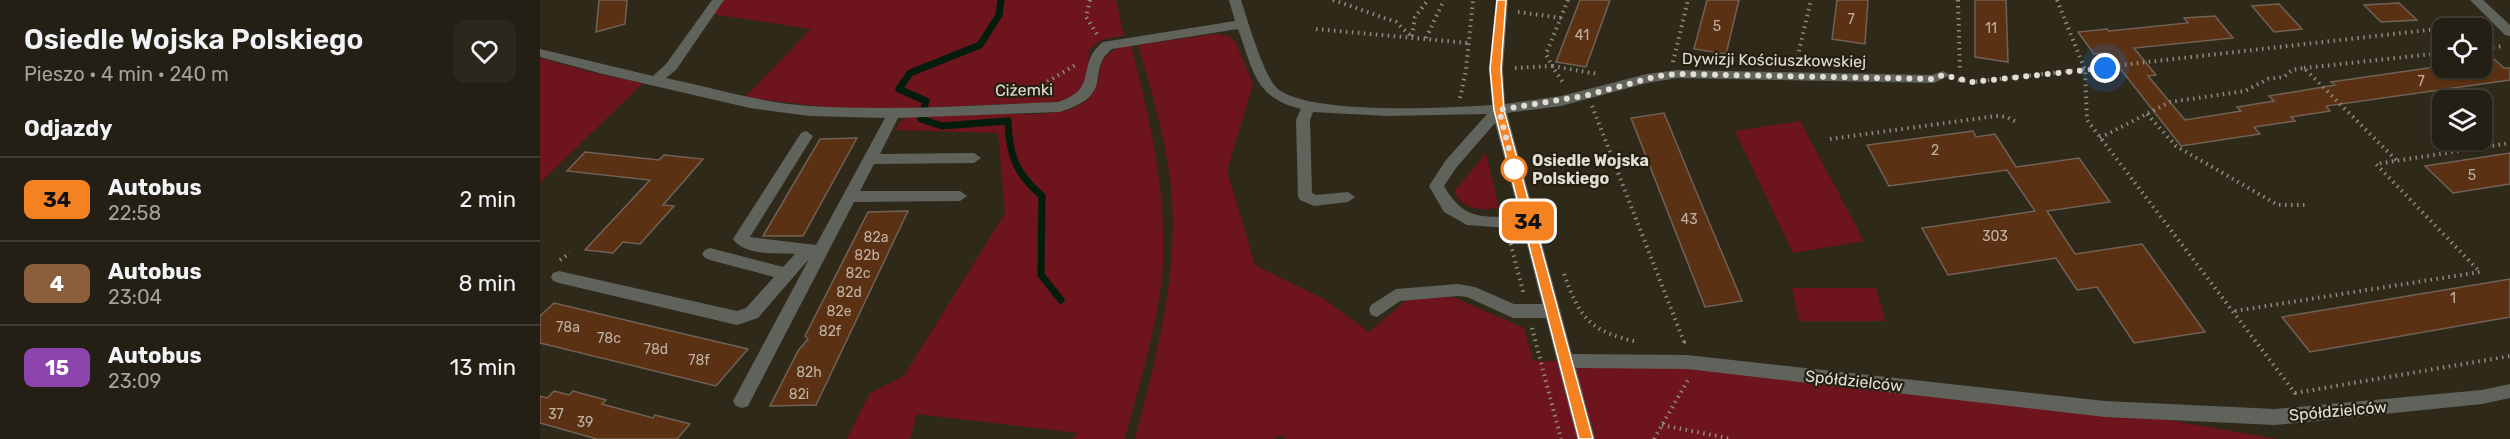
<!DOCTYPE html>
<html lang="pl">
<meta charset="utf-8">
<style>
:root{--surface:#231f14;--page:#2b271d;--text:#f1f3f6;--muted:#a3a2a0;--line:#403d34}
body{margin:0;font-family:Rubik,sans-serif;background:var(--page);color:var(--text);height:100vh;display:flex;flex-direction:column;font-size:22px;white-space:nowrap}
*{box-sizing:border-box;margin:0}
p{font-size:20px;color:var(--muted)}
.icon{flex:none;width:33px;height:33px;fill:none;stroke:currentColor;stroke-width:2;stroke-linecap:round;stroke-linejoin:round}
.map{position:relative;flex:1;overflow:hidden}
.side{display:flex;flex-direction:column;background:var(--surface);width:540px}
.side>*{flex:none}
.badge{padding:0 12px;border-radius:9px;font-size:21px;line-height:39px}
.fabs{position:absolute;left:1892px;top:18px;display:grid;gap:12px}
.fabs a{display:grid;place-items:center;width:60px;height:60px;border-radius:12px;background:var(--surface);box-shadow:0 2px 4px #0004,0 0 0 2px var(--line);font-size:30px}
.you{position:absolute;width:30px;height:30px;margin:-15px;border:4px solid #fff;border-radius:50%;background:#1a73e8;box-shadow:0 0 0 9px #1a73e833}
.map>.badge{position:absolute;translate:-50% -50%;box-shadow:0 0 0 3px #fff}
h2{padding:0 24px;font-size:22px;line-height:54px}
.round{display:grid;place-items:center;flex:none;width:63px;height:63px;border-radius:12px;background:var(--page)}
.head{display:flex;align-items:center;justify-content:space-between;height:102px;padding:0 24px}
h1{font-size:28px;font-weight:600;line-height:45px}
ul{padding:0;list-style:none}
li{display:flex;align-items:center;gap:18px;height:84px;padding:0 24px;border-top:2px solid var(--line)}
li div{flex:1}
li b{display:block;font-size:22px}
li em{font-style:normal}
li .badge{min-width:66px;font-weight:700;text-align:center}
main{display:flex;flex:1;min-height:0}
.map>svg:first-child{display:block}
.green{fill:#6d141d}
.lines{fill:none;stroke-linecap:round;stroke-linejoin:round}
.stream{stroke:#021d0b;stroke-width:7}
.building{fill:#5a3112;stroke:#726157;stroke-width:1.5}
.path{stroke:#8f8a7e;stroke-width:4;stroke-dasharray:1.5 4.5;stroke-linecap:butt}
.minor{fill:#60635b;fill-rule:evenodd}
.line{fill:#f58220;stroke:#fff;stroke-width:1.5}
.walk{stroke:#e1ddd4;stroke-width:6;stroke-dasharray:0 10.8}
.stop-dot{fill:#fff;stroke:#f58220;stroke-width:3}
.labels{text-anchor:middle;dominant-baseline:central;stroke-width:4.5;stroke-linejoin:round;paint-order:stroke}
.number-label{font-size:14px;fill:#bfb2a4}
.street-label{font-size:16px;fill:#e1ddd4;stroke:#251f10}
.stop-label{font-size:16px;font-weight:bold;fill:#e1ddd4;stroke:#251f10;text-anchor:start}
</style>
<main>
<section class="side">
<div class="head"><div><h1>Osiedle Wojska Polskiego</h1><p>Pieszo · 4 min · 240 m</p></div><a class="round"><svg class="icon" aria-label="heart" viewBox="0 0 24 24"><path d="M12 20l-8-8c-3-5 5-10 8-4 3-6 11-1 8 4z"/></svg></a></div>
<h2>Odjazdy</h2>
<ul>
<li><span class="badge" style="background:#f58220;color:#111">34</span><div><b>Autobus</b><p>22:58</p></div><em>2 min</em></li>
<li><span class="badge" style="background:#8b5e3c;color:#fff">4</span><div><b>Autobus</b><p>23:04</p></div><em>8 min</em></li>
<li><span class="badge" style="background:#8e44ad;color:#fff">15</span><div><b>Autobus</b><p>23:09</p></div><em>13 min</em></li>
</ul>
</section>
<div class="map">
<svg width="1970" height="439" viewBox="0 0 1970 439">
<rect width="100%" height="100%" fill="#2f291a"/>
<!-- green -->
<path class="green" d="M181,0h395l8,36c-15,1 -24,3 -35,14 -1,31 -1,42 -33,52l-166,7 -65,-2 -80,-10 66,-68 -99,-15z
M676,34l12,2 7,5 18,43 -26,87 28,94 69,34 45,33 39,-33 45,-2 71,31 9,33 154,1 418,47 172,30h-990l-8,-4 -4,4h-140c22,-84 46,-173 35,-261 -6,-45 -19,-89 -32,-133z
M591,45c18,71 35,141 32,216 -2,55 -24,124 -38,178h-53l6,-6 -161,-19 -7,25h-63l23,-46 34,-17 101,-163 -7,-80 -102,-3 3,-7 11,-7c20,-1 40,-3 60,-3 30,-1 79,6 106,-6 41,-19 3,-53 55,-62z
M0,58l58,16 45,9 -103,100z
M1260,121l64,120 -71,12 -58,-122z
M946,153l13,55c-20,2 -34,3 -45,-16z
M1252,288h84l9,33h-86z"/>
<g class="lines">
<!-- stream -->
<path class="stream" d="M461,0l-2,15 -19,30 -70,28 -11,16 27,12 -5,18 21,7 66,-5c1,34 8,53 34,75l-1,79 20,25"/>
</g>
<!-- building -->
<path class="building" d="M59,0h28l-2,24 -29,8z
M1040,0h30l-24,67 -30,-5z
M1167,0h32l-13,54 -32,-5z
M1297,0h31l-3,44 -33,-5z
M1435,0h31l2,62 -33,-5z
M1859,3l18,17 -36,2 -17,-17z
M1739,4l23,25 -28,3 -22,-26z
M1675,16l18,22 -99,10 22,27 -8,1 37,44 56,-9 -4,-4 37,-6 -5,-5 66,-11 -4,-3 111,-16 39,2v-8l12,-2 11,10h6v12l-184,26 4,5 -39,6 4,4 -41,6 6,7 -79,12 -73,-93 -14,1 -16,-22 29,-3 2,2 79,-8 -4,-5z
M1124,113l32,78 46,110 -37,6 -74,-189z
M1433,131l3,6 19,-3 21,33 63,-9 31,44 -63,9 28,43 67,-10 63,88 -71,11 -37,-56 -20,3 -21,-32 -108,17 -26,-47 113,-17 -28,-41 -118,16 -22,-41z
M317,138l-54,98h-40l57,-97z
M45,152l74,8 5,-5 39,4 -40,46 11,1 -34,38 -17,-2 -10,11 -28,-3 65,-70 -83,-9z
M1970,153v31l-57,9 -28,-27z
M368,211l-92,194 -46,1 28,-55 10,-12 -3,-3 63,-124z
M1970,279v38l-200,35 -28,-35z
M14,303l113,27 81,19 -32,37 -176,-43v-27z
M14,391l15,4 4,-4 33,9 -4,4 51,14 2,-3 35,9 -13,15h-80l-57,-16v-27l7,2z"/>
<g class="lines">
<!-- path -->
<path class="path" d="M550,0l-4,17 11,17
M793,0l63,22 16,15
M1028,0l-22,54 6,12 46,8
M1418,0l2,71
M1517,0l28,70 2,50 211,277
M978,12l43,6
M776,29l152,14
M872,36l3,-19 13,-17
M886,38l18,-38
M1941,49l22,-3
M1133,62l15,-62
M1256,63l15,-63
M975,68l37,-2 12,18
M1764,68l138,-15
M1418,80l14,2 509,-58
M492,91l45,-27
M920,98l6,-28 7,-70
M1052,106l92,236h-3
M1607,114l29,32 102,59h27
M1560,138l70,-36 75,-11 23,-12 16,-2 8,-7 12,-2 92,92
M1290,139l166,-23 11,1 9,5
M969,238l15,57
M20,260l10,-7
M1024,274c16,45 27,58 74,68
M1695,311l245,-39 -104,-108 134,-21
M992,328l29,111
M1755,393l215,-37
M1122,425l70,14
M1114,439l34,-59"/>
<!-- minor -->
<path class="minor" d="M172,0h12l-48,70 -10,8c48,10 95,25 144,28 83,5 166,-1 248,-4 42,-13 17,-38 45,-60l132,-21 -6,-21h12c6,19 22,72 34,86 25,30 176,22 217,19l-3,-36 7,-69h12l-5,69 2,35 56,-8 86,-22 30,-4 255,5 11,-4 7,4 -16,8 -257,-5 -30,5 -86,23 -54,7 65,241 115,1 418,46 170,8 207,-19 28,-6v14l-28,6 -207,21 -170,-8 -418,-48 -111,-1 19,71h-18l-31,-121h-33l-46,-21 -9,-1 -58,5 -23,16 -6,-2 -2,-5 2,-5 25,-16 62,-5 17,3 39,17h28l-19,-75 -56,-4 -23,-13 -15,-26 17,-26 41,-46 -100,2 -74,-4 -3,8 2,73 4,2 32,-3 7,5 -7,5 -34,4 -14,-6 -2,-4 -2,-76 5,-11c-47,-11 -48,-40 -63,-80l-126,20c-28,22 6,46 -53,63l-161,6 -18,36 94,-1 7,5 -7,5 -100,1 -14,27h100l7,5 -7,5 -106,1 -106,204 -6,2 -6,-2 -3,-5 76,-142 -51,59 -21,7 -178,-42 -6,-2 -2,-4 2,-4 6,-2 178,40 9,-3 28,-31 -64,-17 -5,-2 -3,-4 3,-4 5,-2 73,19 12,-13c-18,-1 -51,2 -62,-15l68,-106 5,-2 7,5 -63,101 66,8 69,-127 -76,-2 -59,-8 -147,-34 -63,-17v-8l113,27 13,-12zM955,123l25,94c-38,-1 -55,5 -76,-31l12,-18z
M1930,0h13l27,25v11l-5,-1z"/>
</g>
<!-- line -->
<path class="line" d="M957,0h9l-5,69 3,41 89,329h-14l-85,-329 -4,-41z"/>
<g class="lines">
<!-- walk -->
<path class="walk" d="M974,169l-15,-59 85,-14 74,-20 19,-2 257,5 9,-4 29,7 133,-14"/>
</g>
<!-- markers -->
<circle class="stop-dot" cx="974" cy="169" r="12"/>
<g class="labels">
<!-- number labels -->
<g class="number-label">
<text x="1311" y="19">7</text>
<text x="1177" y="26">5</text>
<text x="1451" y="28">11</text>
<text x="1042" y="35">41</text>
<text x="1881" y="81">7</text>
<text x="1395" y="150">2</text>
<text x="1932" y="175">5</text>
<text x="1149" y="219">43</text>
<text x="1455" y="236">303</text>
<text x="336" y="237">82a</text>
<text x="327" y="255">82b</text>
<text x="318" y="273">82c</text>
<text x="309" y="292">82d</text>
<text x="1913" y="298">1</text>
<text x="299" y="311">82e</text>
<text x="28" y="327">78a</text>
<text x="290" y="331">82f</text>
<text x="69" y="338">78c</text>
<text x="116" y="349">78d</text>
<text x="159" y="360">78f</text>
<text x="269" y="372">82h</text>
<text x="259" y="394">82i</text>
<text x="16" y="414">37</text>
<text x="45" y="422">39</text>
</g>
<!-- street labels -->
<g class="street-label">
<text transform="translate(1234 60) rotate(1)">Dywizji Kościuszkowskiej</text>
<text transform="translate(484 90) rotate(-1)">Ciżemki</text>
<text transform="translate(1314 381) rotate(6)">Spółdzielców</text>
<text transform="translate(1798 411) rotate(-5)">Spółdzielców</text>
</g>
<!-- stop labels -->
<g class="stop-label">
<text x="992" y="160">Osiedle Wojska<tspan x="992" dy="18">Polskiego</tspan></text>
</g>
</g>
</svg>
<div class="fabs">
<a><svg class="icon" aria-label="locate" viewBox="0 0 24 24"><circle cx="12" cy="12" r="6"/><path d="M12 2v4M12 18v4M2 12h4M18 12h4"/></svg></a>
<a><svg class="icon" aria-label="layers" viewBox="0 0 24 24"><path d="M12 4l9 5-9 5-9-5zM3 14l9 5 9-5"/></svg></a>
</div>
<div class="you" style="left:1565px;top:68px"></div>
<b class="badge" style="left:988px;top:221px;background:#f58220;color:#111">34</b>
</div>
</main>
